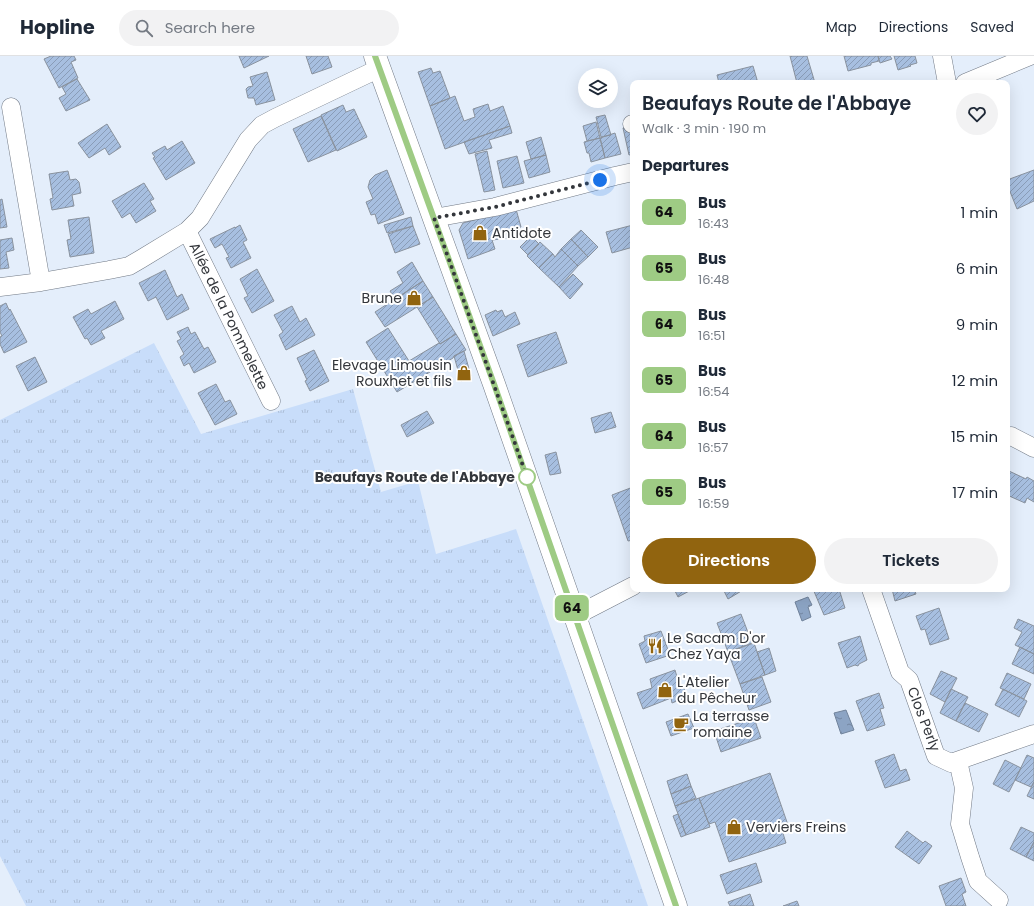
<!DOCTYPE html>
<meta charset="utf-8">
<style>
:root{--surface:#fff;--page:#f2f2f3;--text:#1f2937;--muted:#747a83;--line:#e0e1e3;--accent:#91640f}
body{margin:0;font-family:Poppins,sans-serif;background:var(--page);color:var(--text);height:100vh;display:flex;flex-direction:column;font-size:15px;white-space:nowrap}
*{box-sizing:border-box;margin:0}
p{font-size:13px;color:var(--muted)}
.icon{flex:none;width:22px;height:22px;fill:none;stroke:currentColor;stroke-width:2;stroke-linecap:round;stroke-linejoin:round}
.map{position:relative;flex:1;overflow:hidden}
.sheet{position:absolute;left:630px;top:24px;width:380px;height:512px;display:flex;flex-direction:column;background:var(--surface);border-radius:8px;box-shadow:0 4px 16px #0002}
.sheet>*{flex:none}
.badge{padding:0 8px;border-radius:6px;font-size:14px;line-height:26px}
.tools{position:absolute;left:578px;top:12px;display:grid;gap:8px}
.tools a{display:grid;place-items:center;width:40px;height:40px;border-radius:50%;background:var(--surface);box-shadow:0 4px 16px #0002;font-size:20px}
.you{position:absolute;width:20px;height:20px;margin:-10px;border:3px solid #fff;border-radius:50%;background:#1a73e8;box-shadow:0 0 0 6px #1a73e833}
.map>.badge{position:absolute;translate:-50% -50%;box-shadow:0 0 0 2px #fff}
h2{padding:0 12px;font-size:15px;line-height:36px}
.round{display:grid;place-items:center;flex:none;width:42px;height:42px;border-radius:21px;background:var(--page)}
.summary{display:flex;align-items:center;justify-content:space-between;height:68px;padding:0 12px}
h1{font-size:19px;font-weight:600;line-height:30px}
.button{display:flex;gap:8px;margin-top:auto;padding:8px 12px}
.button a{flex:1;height:46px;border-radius:24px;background:var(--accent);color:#fff;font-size:16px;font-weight:600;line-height:46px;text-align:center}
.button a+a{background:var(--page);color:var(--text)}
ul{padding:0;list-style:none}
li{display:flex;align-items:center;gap:12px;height:56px;padding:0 12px}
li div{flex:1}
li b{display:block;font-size:15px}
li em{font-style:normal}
li .badge{min-width:44px;font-weight:700;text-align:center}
header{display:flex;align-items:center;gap:24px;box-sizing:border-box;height:56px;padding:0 20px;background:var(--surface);border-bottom:1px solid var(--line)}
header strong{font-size:19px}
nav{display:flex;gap:22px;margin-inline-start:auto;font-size:14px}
.search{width:280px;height:36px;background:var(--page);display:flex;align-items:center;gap:10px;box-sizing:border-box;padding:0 14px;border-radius:22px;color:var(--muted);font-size:15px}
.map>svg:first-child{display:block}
.grass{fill:url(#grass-tufts)}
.water{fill:url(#water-ripples);stroke:#71839b}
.building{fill:url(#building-hatch);stroke:#89929e}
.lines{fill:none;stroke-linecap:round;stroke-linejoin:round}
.street-casing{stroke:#717985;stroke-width:19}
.primary-casing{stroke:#717985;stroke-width:23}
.street{stroke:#fff;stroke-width:18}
.primary{stroke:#fff;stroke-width:22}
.line-casing{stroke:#fff;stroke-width:9}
.line{stroke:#9ecb84;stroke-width:6}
.walk{stroke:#33363b;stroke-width:4;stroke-dasharray:0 7.2}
.stop-dot{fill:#fff;stroke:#9ecb84;stroke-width:2}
.labels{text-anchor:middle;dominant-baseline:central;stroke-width:4;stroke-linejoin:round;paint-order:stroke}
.poi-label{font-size:14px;fill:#33363b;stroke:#fff;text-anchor:start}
.street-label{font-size:14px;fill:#33363b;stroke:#fff}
.stop-label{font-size:14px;font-weight:bold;fill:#33363b;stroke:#fff;text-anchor:end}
</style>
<header>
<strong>Hopline</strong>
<div class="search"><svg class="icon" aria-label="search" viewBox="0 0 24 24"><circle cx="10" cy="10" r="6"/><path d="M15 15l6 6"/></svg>Search here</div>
<nav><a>Map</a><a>Directions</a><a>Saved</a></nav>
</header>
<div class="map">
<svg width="1034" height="850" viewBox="0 0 1034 850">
<defs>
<pattern id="grass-tufts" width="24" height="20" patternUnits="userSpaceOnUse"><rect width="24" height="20" fill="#c8ddfa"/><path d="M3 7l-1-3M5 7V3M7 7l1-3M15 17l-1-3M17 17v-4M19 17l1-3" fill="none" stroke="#acbed7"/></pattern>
<pattern id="water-ripples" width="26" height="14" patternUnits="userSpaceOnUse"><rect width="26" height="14" fill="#8ca4c4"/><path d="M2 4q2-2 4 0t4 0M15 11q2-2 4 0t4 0" fill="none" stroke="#7386a0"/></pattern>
<pattern id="building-hatch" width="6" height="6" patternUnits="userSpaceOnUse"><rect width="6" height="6" fill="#a7bfe0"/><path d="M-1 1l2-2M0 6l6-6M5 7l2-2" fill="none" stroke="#899cb7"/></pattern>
</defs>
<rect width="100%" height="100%" fill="#e4eefb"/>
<!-- grass -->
<path class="grass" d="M154,287l47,91 152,-45 28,103 37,-11 18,73 80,-25 132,377h-622l-26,-50v-436z"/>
<!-- water -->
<path class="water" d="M808,541l4,8 -4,2 3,10 -9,4 -7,-19z
M846,654l8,20 -13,4 -7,-21z"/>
<!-- building -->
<path class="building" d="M51,0h23l2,4 -5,2 7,16 -19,10 -15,-29z
M239,0h30l-25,12z
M306,0h22l4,11 -20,7z
M790,0h17l8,27h-18z
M844,0h34l1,5 -8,2v2l-23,6z
M878,0h12l2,3 -12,4z
M894,0h21l2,7 -7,2 1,1 -13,4z
M753,10l5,17h-39l-2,-8z
M431,12l2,5 7,-2 10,27 -20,8 -12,-34z
M267,16l8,28 -19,5 -2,-7h-6l-2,-9 2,-2 5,-1 -3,-9z
M77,23l13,21 -24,11 -7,-13 7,-4 -4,-7z
M455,40l9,25 11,-4 -2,-8 15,-5 2,7 13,-5 7,20 -65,23 -15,-43z
M343,49l3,7 8,-3 13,28 -30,14 -16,-36z
M605,59l6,20 -10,2 -5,-20z
M321,60l15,34 -28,12 -15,-33z
M596,66l4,16 -13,3 -4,-15z
M107,68l14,23 -12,8 -4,-7 -16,10 -11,-15z
M510,70l2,7 -23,7 3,8 -23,6 -5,-12z
M623,72l10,2v24l-4,1z
M615,77l6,21 -16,4 -5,-20z
M541,81l5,18 -15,4 -5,-17z
M600,82l5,20 -14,4 -2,-9h-2l-3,-11z
M182,85l13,22 -29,17 -13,-22 2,-1 -3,-4 13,-7 2,4z
M487,95l8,39 -11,2 -9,-38z
M546,99l4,17 -21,6 -5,-17z
M517,100l7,27 -21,5 -6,-27z
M387,114l17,44 -26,10 -3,-10 -4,1 -5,-13 7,-3 -5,-12 2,-7 5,-5z
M1034,114v31l-17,8 -10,-25v-4z
M68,115l2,9 6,-1 3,3 2,11 -9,2 2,11 -22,4 -2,-11 3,-1 -4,-24z
M144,127l10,16 -4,2 6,10 -20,12 -6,-10 -8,5 -10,-17z
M2,143l5,28 -7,1v-28z
M516,153l5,18 -10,2 1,3 -5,1 2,5 -17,2 3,9 -27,10 -9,-29 4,-7z
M89,161l5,36 -24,4 -3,-17 4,-1 -3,-19z
M411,161l2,9 -26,7 -3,-8z
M240,169l7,15 -4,2 8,16 -20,10 -5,-10 3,-1 -7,-13 -7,4 -5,-9 25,-12v1z
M633,169v22l-21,6 -6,-21z
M413,170l7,18 -25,9 -7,-19z
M581,174l17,17 -10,10 -17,-18z
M531,180l8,8 -11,11 -8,-8z
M12,182l2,12 -8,2 3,16 -9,1v-29z
M571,183l17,18 -10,9 -17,-17z
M540,186l13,12 -14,14 -12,-12z
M561,193l17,17 -19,21 -20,-19 14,-14 2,3z
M412,206l11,19 -28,18 -5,-8 13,-8 -6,-11z
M257,213l17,32 -22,12 -8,-15 4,-2 -8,-17z
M165,214l12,27 5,-3 7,15 -22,11 -11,-23 -8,4 -9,-18z
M573,218l10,10 -13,15 -11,-12z
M423,225l10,16 -48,30 -10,-15z
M433,241l23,37 -16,10 -23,-37z
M115,245l9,18 -23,12 4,7 -14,7 -4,-7 -2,1 -12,-22 15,-8 3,5z
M6,247l3,7 1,-1 17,33 -23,11 -4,-9v-7l2,-1 -2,-4v-26z
M292,250l8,16 6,-4 9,17 -29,15 -7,-15 4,-3 -9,-17z
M496,254l1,2 5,-2 3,7 10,-5 5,12 -27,12 -8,-21z
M188,271l3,7 4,-2 9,17 4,-2 8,15 -22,11 -5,-10 -5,3 -4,-9 4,-3 -7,-13 4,-2 -4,-7z
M388,272l21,33 30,-18 1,1 16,-10 10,16 -12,6 -1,2 -56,34 -31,-50z
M556,276l11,31 -39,14 -11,-32z
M314,294l15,31 -19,10 -5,-10 2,-1 -10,-22z
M464,295l7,25 -10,5 -7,-25z
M35,301l12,25 -19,9 -12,-25z
M216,328l9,18 5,-2 7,14 -22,11 -17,-32z
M427,355l7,12 -27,14 -6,-12z
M611,356l5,15 -21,6 -4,-15z
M556,396l5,21 -11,2 -5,-20z
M1007,415h2l17,8 1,-2 7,4v21l-7,-4 -2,5 -18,-8z
M633,431v53l-5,1 -16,-46z
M674,533h19l-15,8z
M723,533h19l1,1 -15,9z
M813,533h26l6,19 -21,7z
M892,533h22l2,5 -21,7z
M939,552l10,31 -19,6 -5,-16 -4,1 -5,-14z
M741,558l11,29 -24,9 -11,-29z
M1018,563l16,7v28l-19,-9 7,-13 -8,-4z
M661,575l9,24 -24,8 -7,-19 6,-3 -1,-5z
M860,580l7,24 -8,4 -1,2 -3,-1 -8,3 -9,-25z
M754,587l11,32 -25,9 -12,-32z
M1020,591l14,7v20l-22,-10z
M769,592l7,23 -11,4 -8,-23z
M675,614l5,17 3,-1 4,11 -15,6 -1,-5 -28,11 -6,-16 15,-5 -2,-9z
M941,615l16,7 -12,24 -15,-8z
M1007,617l24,11 -7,15 -24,-11z
M762,621l9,25 -22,8 -9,-26z
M951,633l17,8 -12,24 -16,-8z
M1003,633l24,12 -8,16 -24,-12z
M879,637l5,15 -4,1 5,16 -18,6 -11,-30z
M965,647l23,11 -9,18 -23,-11z
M688,658l6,14 -23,8 -5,-14z
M754,662l7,20 -40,14 -7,-21z
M894,698l6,17 6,-2 4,11 -25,8 -10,-27z
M1027,699l7,3v24l-3,5 -16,-7z
M1005,704l16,8 -12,24 -16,-8z
M770,717l18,52 -7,2 5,16 -57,19 -14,-40 -6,2 -10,-26z
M687,718l4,12 -20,8 -4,-13z
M1034,726v17l-7,-3z
M691,730l5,12 -21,8 -4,-12z
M699,742l11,29 -24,8 -11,-29z
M678,758l8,21 -5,2 -8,-21z
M1021,771l13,6v9l-8,15 -16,-8z
M907,775l16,12 2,-2 7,5 -13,18 -24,-17z
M1034,786v19l-8,-4z
M756,807l6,19 -35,12 -7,-19z
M961,822l5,14 -4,2 4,12h-20l-7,-20z
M750,838l4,12h-24l-2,-4z
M797,845l2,5h-16z"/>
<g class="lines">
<!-- street casing -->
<g class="street-casing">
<path id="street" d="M942,0l5,27
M965,27l65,-27
M11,51l30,175
M632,68h1
M434,162l61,-11 120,-31 18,-4
M187,175l84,170
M0,231l41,-5 68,-12 20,-4 12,-7 46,-28 13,-13 48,-78 14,-15 13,-7 105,-50
M1007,381l4,-1 23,12
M871,533l29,83 9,8 27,76 15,7 83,-29
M575,560l58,-30
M958,705l6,27 -4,36 10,33 8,24 21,19"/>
</g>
<!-- primary casing -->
<g class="primary-casing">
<path id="primary" d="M375,0l119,328 182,522"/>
</g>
<!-- street -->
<use href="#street" class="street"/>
<!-- primary -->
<use href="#primary" class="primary"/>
</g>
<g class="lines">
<!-- line casing -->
<g class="line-casing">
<path id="line" d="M375,0l119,328 182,522"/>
</g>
<!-- line -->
<use href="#line" class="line"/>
<!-- walk -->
<path class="walk" d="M527,421l-93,-259 61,-11 105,-27"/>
</g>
<!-- icons -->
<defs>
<g id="shop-bare" transform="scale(1.2)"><path d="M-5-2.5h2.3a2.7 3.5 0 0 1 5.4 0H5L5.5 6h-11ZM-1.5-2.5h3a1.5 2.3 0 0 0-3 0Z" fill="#91640f" stroke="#fff" stroke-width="2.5" paint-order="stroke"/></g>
<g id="restaurant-bare" transform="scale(1.2)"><path d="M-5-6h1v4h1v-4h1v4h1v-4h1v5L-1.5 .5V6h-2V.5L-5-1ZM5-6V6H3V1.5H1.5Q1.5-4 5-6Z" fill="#91640f" stroke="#fff" stroke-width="2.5" paint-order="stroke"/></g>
<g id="cafe-bare" transform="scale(1.2)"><path d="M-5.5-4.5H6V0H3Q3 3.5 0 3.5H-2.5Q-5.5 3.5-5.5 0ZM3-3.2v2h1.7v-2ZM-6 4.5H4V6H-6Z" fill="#91640f" stroke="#fff" stroke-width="2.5" paint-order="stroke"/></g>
</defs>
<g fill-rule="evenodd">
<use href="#shop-bare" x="480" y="177"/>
<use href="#shop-bare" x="414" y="242"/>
<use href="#shop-bare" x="464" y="317"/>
<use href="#restaurant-bare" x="655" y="590"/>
<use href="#shop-bare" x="665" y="634"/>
<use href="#cafe-bare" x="681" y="668"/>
<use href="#shop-bare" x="734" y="771"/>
</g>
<!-- markers -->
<circle class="stop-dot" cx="527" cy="421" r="8"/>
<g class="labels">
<!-- poi labels -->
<g class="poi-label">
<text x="492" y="177">Antidote</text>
<text x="402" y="242" text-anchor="end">Brune</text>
<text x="452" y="309" text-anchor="end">Elevage Limousin<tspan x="452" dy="16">Rouxhet et fils</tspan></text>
<text x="667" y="582">Le Sacam D'or<tspan x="667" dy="16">Chez Yaya</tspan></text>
<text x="677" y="626">L'Atelier<tspan x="677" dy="16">du Pêcheur</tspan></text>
<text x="693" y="660">La terrasse<tspan x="693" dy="16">romaine</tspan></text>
<text x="746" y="771">Verviers Freins</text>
</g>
<!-- street labels -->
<g class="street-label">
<text transform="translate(229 260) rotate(64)">Allée de la Pommelette</text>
<text transform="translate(924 663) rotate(69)">Clos Perly</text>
</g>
<!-- stop labels -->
<g class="stop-label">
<text x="515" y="421">Beaufays Route de l'Abbaye</text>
</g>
</g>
</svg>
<div class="tools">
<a><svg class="icon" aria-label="layers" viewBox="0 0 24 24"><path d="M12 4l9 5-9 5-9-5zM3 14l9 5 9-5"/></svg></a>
</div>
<div class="you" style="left:600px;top:124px"></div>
<b class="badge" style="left:572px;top:552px;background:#9ecb84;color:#111">64</b>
<section class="sheet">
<div class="summary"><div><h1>Beaufays Route de l'Abbaye</h1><p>Walk · 3 min · 190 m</p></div><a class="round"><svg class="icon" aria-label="heart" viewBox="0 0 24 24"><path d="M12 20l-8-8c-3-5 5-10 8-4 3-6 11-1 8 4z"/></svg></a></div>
<h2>Departures</h2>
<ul>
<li><span class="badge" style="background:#9ecb84;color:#111">64</span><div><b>Bus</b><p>16:43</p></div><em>1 min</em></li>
<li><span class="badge" style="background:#9ecb84;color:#111">65</span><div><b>Bus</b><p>16:48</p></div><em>6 min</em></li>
<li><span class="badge" style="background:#9ecb84;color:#111">64</span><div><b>Bus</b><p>16:51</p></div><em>9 min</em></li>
<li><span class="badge" style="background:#9ecb84;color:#111">65</span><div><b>Bus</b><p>16:54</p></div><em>12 min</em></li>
<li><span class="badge" style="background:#9ecb84;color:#111">64</span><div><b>Bus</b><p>16:57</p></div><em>15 min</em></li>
<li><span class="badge" style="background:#9ecb84;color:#111">65</span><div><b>Bus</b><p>16:59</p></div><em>17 min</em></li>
</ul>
<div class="button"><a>Directions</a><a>Tickets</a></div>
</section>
</div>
